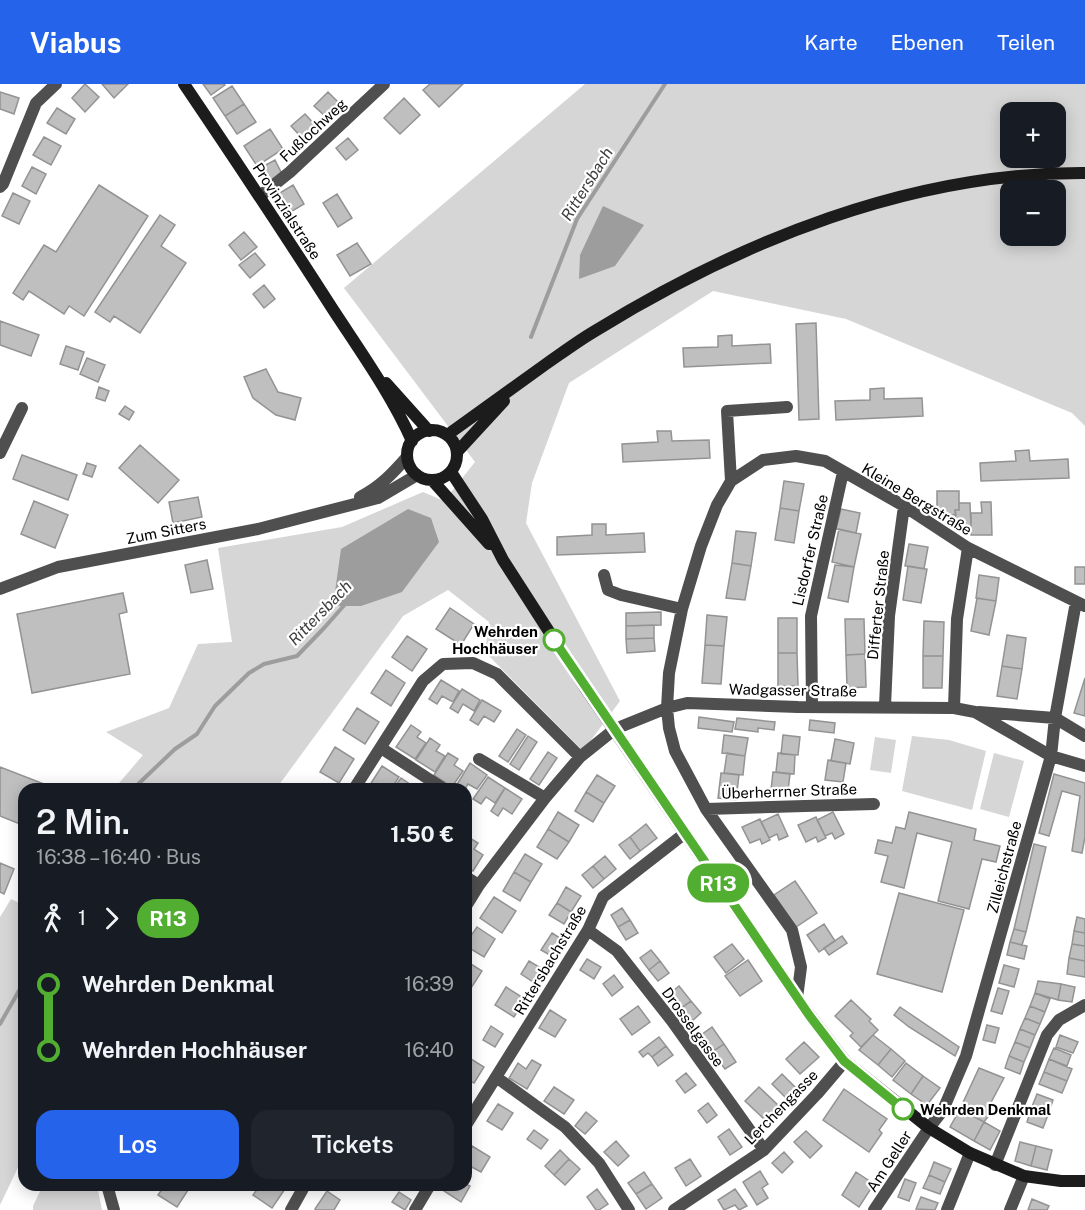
<!DOCTYPE html>
<html lang="de">
<meta charset="utf-8">
<style>
:root{--surface:#171b24;--page:#20242c;--text:#f1f3f6;--muted:#9ea1a6;--accent:#2563eb}
body{margin:0;font-family:"Public Sans",sans-serif;background:var(--page);color:var(--text);height:100vh;display:flex;flex-direction:column;font-size:22px;white-space:nowrap}
*{box-sizing:border-box;margin:0}
p{font-size:20px;color:var(--muted)}
.icon{flex:none;width:33px;height:33px;fill:none;stroke:currentColor;stroke-width:2;stroke-linecap:round;stroke-linejoin:round}
.map{position:relative;flex:1;overflow:hidden}
.panel{position:absolute;left:18px;top:699px;width:454px;height:408px;display:flex;flex-direction:column;background:var(--surface);border-radius:18px;box-shadow:0 3px 15px #0003}
.panel>*{flex:none}
.badge{padding:0 12px;border-radius:20px;font-size:21px;line-height:39px}
.tools{position:absolute;left:1000px;top:18px;display:grid;gap:12px}
.tools a{display:grid;place-items:center;width:66px;height:66px;border-radius:12px;background:var(--surface);box-shadow:0 3px 15px #0003;font-size:30px}
.map>.badge{position:absolute;translate:-50% -50%;box-shadow:0 0 0 3px #fff}
.legs{display:flex;align-items:center;gap:9px;height:66px;padding:0 18px;font-size:20px}
.legs p{margin-inline-start:auto}
.head{display:flex;align-items:center;justify-content:space-between;height:102px;padding:0 18px}
h1{font-size:33px;font-weight:600;line-height:45px}
.primary-button{display:flex;gap:12px;margin-top:auto;padding:12px 18px}
.primary-button a{flex:1;height:69px;border-radius:18px;background:var(--accent);color:#fff;font-size:24px;font-weight:600;line-height:69px;text-align:center}
.primary-button a+a{background:var(--page);color:var(--text)}
ul{padding:0 18px;list-style:none}
li{display:flex;align-items:center;gap:21px;height:66px;font-size:22px}
li i{display:grid;place-items:center;width:9px;height:100%;margin:0 8px;background:currentColor}
li i::after{content:'';width:15px;height:15px;margin:-8px;border:4px solid;border-radius:50%;background:var(--surface)}
li p{margin-inline-start:auto}
li:first-child i{background:linear-gradient(#0000 50%,currentColor 0)}
li:last-child i{background:linear-gradient(currentColor 50%,#0000 0)}
header{display:flex;align-items:center;gap:36px;box-sizing:border-box;height:84px;padding:0 30px;background:var(--accent);color:#fff}
header strong{font-size:28px}
nav{display:flex;gap:33px;margin-inline-start:auto;font-size:21px}
.map>svg:first-child{display:block}
.green{fill:#d6d6d6;fill-rule:evenodd}
.water{fill:#9d9d9d}
.lines{fill:none;stroke-linecap:round;stroke-linejoin:round}
.stream{stroke:#9d9d9d;stroke-width:4}
.building{fill:#bfbfbf;stroke:#939393;stroke-width:1.5}
.street{stroke:#4f4f4f;stroke-width:12}
.secondary{stroke:#1c1c1c;stroke-width:12}
.line-1-casing{stroke:#fff;stroke-width:14}
.line-1{stroke:#51ae31;stroke-width:9}
.stop-1-dot{fill:#fff;stroke:#51ae31;stroke-width:3}
.labels{text-anchor:middle;dominant-baseline:central;stroke-width:4.5;stroke-linejoin:round;paint-order:stroke}
.street-label{font-size:15px;fill:#000;stroke:#fff}
.stop-label{font-size:15px;font-weight:bold;fill:#000;stroke:#fff;text-anchor:end}
.water-label{font-size:16px;font-style:italic;fill:#3e3e3e;stroke:#fff}
</style>
<header>
<strong>Viabus</strong>
<nav><a>Karte</a><a>Ebenen</a><a>Teilen</a></nav>
</header>
<div class="map">
<svg width="1085" height="1126" viewBox="0 0 1085 1126">
<rect width="100%" height="100%" fill="#fff"/>
<!-- green -->
<path class="green" d="M585,0h500v342l-13,-13 -226,-94 -133,-28 -144,92 -37,100 -6,40 94,178 -37,50 -98,-99 4,-30 -41,-32 -45,26 -127,173h-162l29,-34 -37,-23 63,-24 29,-64 34,-2 -14,-94 124,-21 81,-35 21,9 31,-39 -131,-174zM1011,28h45v46h-45zM1011,106h45v46h-45z
M912,652l37,4 37,11 -14,59 -70,-19z
M875,653l21,3 -5,33 -21,-3z
M994,669l30,8 -15,56 -29,-8z
M11,815l13,6v250l-24,50v-288z
M43,1101h54l5,25h-69v-4z"/>
<!-- water -->
<path class="water" d="M603,122l41,19 -29,41 -36,13 1,-24z
M408,425l23,9 8,24 -37,50 -41,14h-28l8,-57z"/>
<g class="lines">
<!-- stream -->
<path class="stream" d="M531,253l46,-118 88,-135
M133,705l42,-40 22,-15 18,-28 34,-33 15,-9 33,-8 28,-29 22,-25
M0,940l24,-42"/>
</g>
<!-- building -->
<path class="building" d="M85,0l14,13 -14,15 -13,-14z
M102,0h26l-14,14z
M203,0h21l1,1 -14,10z
M430,0h33l-24,23 -16,-17z
M232,2l12,18 -19,12 -12,-18z
M0,8l19,6 -5,16 -14,-5z
M328,8l11,11 -13,14 -12,-11z
M404,14l16,17 -20,19 -16,-16z
M244,20l12,18 -19,12 -12,-18z
M57,24l18,11 -9,15 -19,-11z
M305,30l12,13 -14,12 -12,-13z
M270,45l13,20 -26,17 -13,-20z
M44,53l17,9 -10,19 -18,-10z
M348,54l10,12 -12,10 -10,-12z
M275,76l7,14 -15,8 -7,-14z
M32,83l14,7 -10,20 -14,-8z
M99,101l49,31 -64,100 -15,-10 -5,8 -35,-23 -6,9 -10,-7 31,-48 12,7z
M293,101l11,19 -15,9 -11,-19z
M13,109l17,8 -11,23 -17,-8z
M337,110l15,24 -14,9 -15,-24z
M160,131l15,10 -14,21 25,17 -46,70 -26,-17 -4,6 -15,-10z
M244,148l13,15 -16,13 -12,-15z
M357,159l14,21 -21,12 -13,-21z
M255,169l10,12 -15,13 -11,-13z
M264,201l11,14 -11,9 -11,-14z
M0,237l39,14 -8,21 -31,-11z
M816,239l3,96 -20,1 -3,-96z
M732,251v11l38,-2 1,19 -87,4 -1,-19 35,-1v-11z
M66,262l18,6 -6,18 -18,-6z
M87,274l18,7 -7,17 -18,-8z
M266,285l12,23 23,6 -6,22 -19,-5 -23,-17 -9,-21z
M99,303l10,4 -4,10 -9,-3z
M884,304v11l38,-1 1,18 -87,4 -1,-19 35,-1v-11z
M125,322l9,6 -5,8 -10,-6z
M657,347h14l1,10 37,-1 1,18 -87,4 -1,-18 36,-2z
M140,361l39,35 -21,23 -39,-35z
M1029,366l1,11 38,-2 1,19 -88,3 -1,-18 36,-2 -1,-10z
M22,371l55,20 -9,25 -55,-21z
M87,379l9,3 -4,11 -9,-3z
M784,397l20,3 -5,27 -19,-3z
M937,407h22v19h-4l1,5h-19z
M198,413l4,20 -29,6 -4,-21z
M34,417l34,14 -13,33 -34,-14z
M981,418h10l1,33h-21v-22h11z
M959,419h11l1,25 -15,1 -1,-19h4z
M780,424l19,3 -5,32 -19,-3z
M841,425l19,4 -4,20 -20,-4z
M592,440h14v11l38,-2 1,19 -88,3v-18l35,-2z
M839,445l22,5 -7,33 -22,-5z
M736,447l20,2 -5,33 -19,-3z
M909,460l19,3 -4,22 -19,-3z
M207,476l6,29 -22,4 -6,-28z
M732,479l19,3 -6,34 -19,-2z
M835,481l19,2 -6,35 -20,-4z
M908,482l19,3 -6,34 -18,-3z
M1075,483h10v17h-10z
M979,491l20,3 -3,23 -20,-3z
M123,509l4,19 -8,2 11,60 -98,19 -15,-79z
M977,514l19,3 -7,34 -18,-4z
M450,524l24,16 -13,21 -25,-16z
M661,528v13l-35,1v-13z
M707,531l20,2 -3,29 -19,-1z
M778,534h19v35h-19z
M845,535h19l1,35 -19,1z
M924,537l20,1 -1,34h-20z
M654,541v13l-28,1v-13z
M1007,551l19,3 -4,31 -20,-3z
M407,552l20,13 -15,22 -20,-14z
M654,554l1,13 -28,2 -1,-14z
M705,561l19,1 -3,38 -19,-1z
M778,569h19l1,33h-20z
M865,570l1,33 -19,1 -1,-33z
M923,572h20l-1,32h-19z
M1002,582l20,3 -5,30 -20,-3z
M386,586l19,13 -14,23 -20,-13z
M1085,594v38l-11,-3z
M441,596l18,11 -6,11 -11,-6 -5,8 -8,-5z
M462,605l18,11 -6,11 -11,-7 -5,9 -8,-5z
M482,616l19,11 -7,11 -10,-6 -6,9 -8,-5z
M357,624l22,14 -14,22 -22,-14z
M699,633l35,5 -2,10 -34,-4z
M737,634l38,4 -1,8 -16,-2v4l-23,-3z
M810,636l25,3 -1,10 -25,-3z
M411,641l10,7 -4,5 9,6 -11,16 -19,-12z
M517,645l9,6 -18,27 -9,-6z
M724,651l24,3 -3,18 -23,-3z
M783,651l17,2 -2,18 -17,-1z
M528,652l9,6 -18,28 -9,-6z
M430,654l10,7 -4,6 9,5 -10,16 -19,-12z
M835,655l19,4 -4,21 -19,-3z
M335,663l19,12 -15,24 -19,-11z
M548,668l9,6 -18,27 -9,-6z
M448,669l10,6 -4,6 9,6 -11,16 -18,-12z
M727,669l18,3 -2,19 -19,-2z
M778,669l17,2 -1,19 -18,-2z
M828,676l18,3 -3,19 -18,-2z
M470,679l17,12 -10,14 -9,-5 -3,5h-4l-5,-3z
M382,682l17,11 -8,12h-6l-5,-3 -2,3h-9l-1,-1z
M0,683l49,19 -1,3h-24v25l-4,10 -20,-8z
M773,688l17,2 -2,17 -17,-1z
M721,689l18,2 -3,25 -18,-2z
M1054,690l31,9v54l-3,16 -10,-2 8,-55 -18,-5 -13,45 -10,-3z
M597,691l18,11 -11,17 -18,-11z
M488,693l17,11 -10,15 -9,-6 -5,7 -8,-5z
M401,694l16,11h-24z
M505,704l17,11 -10,15 -9,-6 -5,8 -7,-5z
M586,708l18,11 -11,19 -18,-11z
M558,728l21,13 -10,17 -21,-13z
M833,728l11,22 -9,5 -3,-6 -7,3 -8,-16z
M909,728l67,17 -2,11 26,6 -4,16 -14,-3 -13,50 -31,-8 14,-59 -35,-9 -13,55 -23,-6 7,-26 -13,-3 3,-13 14,3 4,-16 9,2z
M778,730l10,22 -9,4 -2,-6 -8,4 -8,-16z
M816,733l10,21 -8,4 -2,-5 -10,5 -8,-17z
M760,735l10,21 -8,4 -2,-5 -10,4 -8,-16z
M646,740l11,14 -17,13 -10,-14z
M548,745l21,13 -12,17 -20,-12z
M468,753l10,6 -4,6 9,6 -10,16 -7,-4z
M630,753l10,14 -10,8 -11,-14z
M1034,760l12,3 -20,85 -12,-3z
M525,770l17,10 -11,18 -17,-10z
M605,772l11,13 -12,10 -11,-13z
M0,779l14,6 -10,25 -4,-2z
M593,782l11,13 -11,9 -11,-13z
M514,788l17,10 -11,19 -17,-10z
M795,797l22,32 -21,14 -22,-32z
M566,803l15,9 -10,16 -14,-9z
M899,809l65,17 -22,82 -65,-18z
M494,813l22,14 -14,22 -22,-15z
M557,819l14,9 -7,12 -15,-9z
M622,824l8,12 -12,7 -7,-12z
M1077,833l8,2v14l-11,-2z
M630,836l8,13 -12,7 -8,-13z
M824,840l11,17 -16,11 -12,-17z
M477,843l18,12 -11,18 -18,-11v-3z
M1014,845l12,3 -4,13 -12,-3z
M1074,847l11,2v13l-13,-2z
M552,849l11,7 -10,17 -12,-7z
M842,852l5,7 -18,12 -5,-7z
M1010,858l17,4 -3,13 -17,-4z
M732,860l12,15 -18,14 -12,-16z
M1072,860l13,2v15l-16,-3z
M651,866l9,11 -11,9 -9,-12z
M1069,874l16,3v16l-18,-3z
M587,875l14,8 -7,12 -14,-9z
M748,876l14,21 -22,15 -15,-20z
M466,877l16,10 -13,20 -3,-1z
M529,877l15,9 -8,14 -15,-10z
M660,877l9,12 -11,8 -9,-11z
M1004,881l15,4 -5,18 -15,-4z
M614,891l9,12 -11,9 -9,-12z
M1038,897l23,3 -3,16 -23,-7z
M1061,900l14,3 -3,15 -14,-2z
M679,902l12,15 -11,8 -12,-14z
M506,903l19,12 -11,18 -19,-12z
M998,904l11,3 -7,23 -11,-3z
M1035,909l15,6 -5,13 -15,-6z
M851,916l20,19 -2,2 9,9 -17,17 -11,-11 3,-3 -18,-17z
M691,917l10,12 -10,9 -11,-13z
M638,922l12,16 -18,13 -12,-16z
M1030,922l15,6 -5,12 -15,-6z
M900,923l59,40 -4,9 -46,-29 -15,-12z
M550,926l16,10 -11,17 -16,-9z
M1025,934l15,6 -5,11 -15,-6z
M987,941l12,3 -4,15 -12,-3z
M491,942l12,8 -8,13 -12,-7z
M712,943l12,17 -12,8 -11,-17z
M1020,945l15,6 -5,13 -15,-6z
M873,951l18,14 -13,16 -19,-15z
M1060,951l18,7 -5,11 -17,-6z
M659,953l7,9 -14,11 -4,-4 -5,4 -4,-5z
M804,958l15,15 -19,17 -14,-15z
M1015,958l15,6 -6,14 -15,-6z
M724,960l12,18 -11,7 -13,-17z
M666,962l7,9 -15,11 -6,-9z
M1054,964l17,7 -4,11 -18,-7z
M891,965l14,12 -13,16 -14,-12z
M466,972l18,11 -10,16 -8,-4z
M1009,972l15,6 -4,12 -15,-6z
M1049,975l23,10 -5,12 -23,-9z
M532,976l9,5 -14,24 -18,-11 9,-15 8,6z
M906,979l17,13 -12,18 -18,-14z
M979,984l25,10 -18,34 4,2 -6,8 -24,-13z
M1044,988l23,9 -5,12 -23,-9z
M686,989l10,12 -11,8 -9,-12z
M782,990l14,14 -10,10 -14,-14z
M923,992l17,12 -13,17 -16,-11z
M554,1003l20,13 -10,14 -20,-13z
M759,1003l20,19 -14,14 -20,-19z
M844,1005l43,30 -8,11 3,3 -13,19 -46,-32z
M1037,1010l16,6 -5,15 -17,-6z
M708,1019l9,12 -10,8 -9,-12z
M498,1020l15,9 -11,17 -15,-9z
M960,1025l24,13 -10,19 -24,-14z
M1031,1025l17,6 -5,13 -16,-6z
M586,1028l11,9 -12,13 -10,-8z
M984,1038l16,9 -10,19 -16,-9z
M729,1045l13,18 -12,8 -12,-18z
M534,1046l14,10 -7,9 -14,-10z
M806,1047l16,15 -12,12 -16,-16z
M616,1057l13,15 -11,10 -14,-14z
M1020,1058l16,4 -5,20 -16,-5z
M472,1062l18,11 -9,15 -15,-8v-7z
M1036,1062l16,4 -5,20 -16,-4z
M560,1066l9,9 -15,16 -9,-9z
M784,1068l9,10 -11,11 -10,-10z
M569,1075l11,10 -15,16 -11,-10z
M690,1075l11,17 -15,10 -11,-18z
M934,1078l17,7 -6,13 -16,-7z
M760,1087l8,13 -6,4 6,10 -11,7 -14,-23z
M644,1088l8,12 -16,10 -8,-11z
M856,1088l18,12 -15,23 -17,-12z
M929,1091l16,7 -5,12 -17,-6z
M905,1095l11,4 -7,18 -11,-4z
M466,1100l4,2 -9,16 -17,-11 3,-6z
M652,1100l10,14 -16,11 -10,-15z
M165,1101h22l3,2 -13,20 -19,-12z
M260,1101h25l2,1 -15,22 -19,-13z
M597,1105l11,15 -9,6h-3l-9,-13z
M735,1105l12,17 -8,4 -4,-5 -11,5 -6,-10z
M327,1107l13,9 -6,10h-17l-2,-1z
M399,1108l12,8 -6,10 -13,-8z
M921,1113l17,6 -3,7 -19,-1z
M1032,1115l17,7 -2,4h-19z"/>
<g class="lines">
<!-- street -->
<path class="street" d="M0,103l3,-3 33,-81 20,-19
M260,112l30,-24 94,-88
M0,369l22,-45
M731,397l-4,-70 60,-4
M360,413c20,-10 33,-24 47,-40
M604,491l4,15 13,5 61,14
M0,505l58,-22 200,-38 120,-31 39,-23
M885,622l4,-90 15,-110
M812,623l-1,-91 32,-144
M954,624l3,-89 11,-71
M979,628l76,6 30,18
M381,664l63,41
M479,675l66,39
M354,705l69,-108 20,-17 30,-1 24,11 83,83
M706,725l168,-5
M466,793l13,8
M466,822l13,-21 66,-87 35,-41 35,-28 52,-21 20,-5 111,4 156,1 21,4 76,44 34,10
M588,846l29,21 55,70 92,129
M797,914l4,-31 -9,-37 -86,-121 -31,-58 -6,-23 -2,-20 2,-35 13,-64 19,-63 16,-41 14,-24 32,-21 33,-4 29,5 79,45 64,42 117,58
M496,993l69,50 34,36 30,47
M466,1041l122,-195 15,-33 81,-63
M995,1081l52,-130 12,-15 26,-15
M107,1101l7,25
M291,1126l14,-25
M415,1126l15,-25
M674,1126l90,-60 53,-56 28,-33
M874,1126l55,-82 14,-18 23,-54 85,-300 4,-38 21,-116
M947,1126l23,-57
M1010,1126l14,-34"/>
<!-- secondary -->
<path class="secondary" d="M184,0c50,74 100,149 148,224 28,43 59,86 80,133
M386,299l43,48
M407 371a25 25 0 1 1 50 0a25 25 0 1 1-50 0Z
M446,350l4,-1c32,-23 64,-46 96,-69 16,-11 32,-23 49,-33 146,-90 316,-159 490,-158
M457,368l47,-51
M451,388l31,47 21,41 81,126 213,312 48,63 84,67 41,25 54,23 37,5h24
M432,396l57,64"/>
</g>
<g class="lines">
<!-- line-1 casing -->
<g class="line-1-casing">
<path id="line-1" d="M554,556l255,375 35,46 59,48"/>
</g>
<!-- line-1 -->
<use href="#line-1" class="line-1"/>
</g>
<!-- markers -->
<g class="stop-1-dot">
<circle cx="554" cy="556" r="10"/>
<circle cx="903" cy="1025" r="10"/>
</g>
<g class="labels">
<!-- street labels -->
<g class="street-label">
<text transform="translate(313 46) rotate(-43)">Fußlochweg</text>
<text transform="translate(287 127) rotate(57)">Provinzialstraße</text>
<text transform="translate(917 415) rotate(31)">Kleine Bergstraße</text>
<text transform="translate(166 447) rotate(-11)">Zum Sitters</text>
<text transform="translate(810 466) rotate(-77)">Lisdorfer Straße</text>
<text transform="translate(878 521) rotate(-84)">Differter Straße</text>
<text transform="translate(793 606) rotate(1)">Wadgasser Straße</text>
<text transform="translate(789 707) rotate(-2)">Überherrner Straße</text>
<text transform="translate(1004 783) rotate(-75)">Zilleichstraße</text>
<text transform="translate(550 876) rotate(-59)">Rittersbachstraße</text>
<text transform="translate(693 943) rotate(54)">Drosselgasse</text>
<text transform="translate(781 1023) rotate(-46)">Lerchengasse</text>
<text transform="translate(889 1077) rotate(-57)">Am Geller</text>
</g>
<!-- stop labels -->
<g class="stop-label">
<text x="538" y="547">Wehrden<tspan x="538" dy="17">Hochhäuser</tspan></text>
<text x="920" y="1025" text-anchor="start">Wehrden Denkmal</text>
</g>
<!-- water labels -->
<g class="water-label">
<text transform="translate(587 100) rotate(-58)">Rittersbach</text>
<text transform="translate(320 529) rotate(-46)">Rittersbach</text>
</g>
</g>
</svg>
<div class="tools">
<a>+</a>
<a>−</a>
</div>
<b class="badge" style="left:718px;top:799px;background:#51ae31;color:#fff">R13</b>
<section class="panel">
<div class="head"><div><h1>2 Min.</h1><p>16:38 – 16:40 · Bus</p></div><b>1.50 €</b></div>
<div class="legs"><svg class="icon" aria-label="walk" viewBox="0 0 24 24"><circle cx="13" cy="4" r="2"/><path d="M13 8l-2 6 4 7M11 14l-3 7M7 12l3-4h3l4 4"/></svg>1<svg class="icon" aria-label="forward" viewBox="0 0 24 24"><path d="M9 5l7 7-7 7"/></svg><b class="badge" style="background:#51ae31;color:#fff">R13</b></div>
<ul>
<li><i style="color:#51ae31"></i><b>Wehrden Denkmal</b><p>16:39</p></li>
<li><i style="color:#51ae31"></i><b>Wehrden Hochhäuser</b><p>16:40</p></li>
</ul>
<div class="primary-button"><a>Los</a><a>Tickets</a></div>
</section>
</div>
